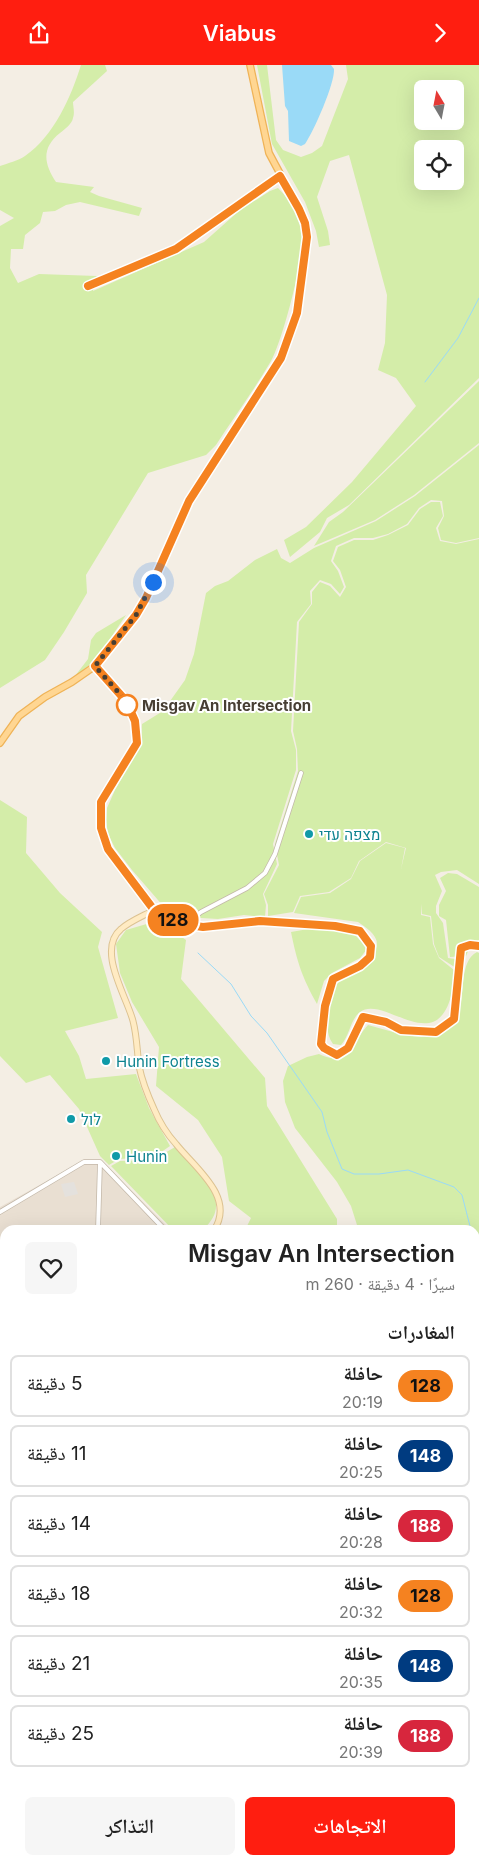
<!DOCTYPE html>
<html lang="ar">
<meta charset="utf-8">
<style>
:root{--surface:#fff;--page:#f6f6f6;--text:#222;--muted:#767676;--line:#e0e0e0;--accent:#ff1e10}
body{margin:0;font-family:Inter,"Noto Naskh Arabic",Heebo,sans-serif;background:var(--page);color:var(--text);direction:rtl;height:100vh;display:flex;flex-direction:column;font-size:19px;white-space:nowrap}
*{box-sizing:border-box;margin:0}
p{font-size:16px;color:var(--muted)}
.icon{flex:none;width:28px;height:28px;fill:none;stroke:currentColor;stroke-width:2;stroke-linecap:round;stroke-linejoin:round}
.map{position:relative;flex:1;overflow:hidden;direction:ltr}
.drawer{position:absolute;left:0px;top:1160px;width:480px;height:640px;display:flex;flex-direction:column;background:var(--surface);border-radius:15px 15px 0 0;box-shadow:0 5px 20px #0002;direction:rtl}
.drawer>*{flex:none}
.badge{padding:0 10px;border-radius:16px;font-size:18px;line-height:32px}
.needle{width:32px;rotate:350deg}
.controls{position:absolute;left:414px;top:15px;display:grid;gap:10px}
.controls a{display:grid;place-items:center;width:50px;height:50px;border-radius:8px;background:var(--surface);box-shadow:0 5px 20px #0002;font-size:25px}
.you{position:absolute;width:25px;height:25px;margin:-12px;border:4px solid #fff;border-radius:50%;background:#1a73e8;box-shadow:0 0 0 8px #1a73e833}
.map>.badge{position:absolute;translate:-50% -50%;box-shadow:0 0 0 2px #fff}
h2{padding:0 25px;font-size:19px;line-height:45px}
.round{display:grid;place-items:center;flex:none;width:52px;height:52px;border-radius:8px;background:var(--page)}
.overview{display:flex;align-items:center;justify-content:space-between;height:85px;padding:0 25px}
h1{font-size:24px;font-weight:600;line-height:38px}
.action{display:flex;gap:10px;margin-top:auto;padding:10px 25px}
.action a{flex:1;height:58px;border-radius:8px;background:var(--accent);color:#fff;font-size:20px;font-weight:600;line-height:58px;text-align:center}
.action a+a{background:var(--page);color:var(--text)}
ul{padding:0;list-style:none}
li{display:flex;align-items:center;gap:15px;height:62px;margin:0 10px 8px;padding:0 15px;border:2px solid var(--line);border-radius:8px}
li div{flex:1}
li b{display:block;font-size:19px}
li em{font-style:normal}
li .badge{min-width:55px;font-weight:700;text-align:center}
header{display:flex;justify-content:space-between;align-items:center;height:65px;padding:0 25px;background:var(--accent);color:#fff;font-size:22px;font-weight:600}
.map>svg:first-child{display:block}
.residential{fill:#e9dfd2}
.green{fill:#d4eda9;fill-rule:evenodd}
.parking{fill:#e4e1dd}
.water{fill:#9adaf7}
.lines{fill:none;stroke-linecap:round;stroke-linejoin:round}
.stream{stroke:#9adaf7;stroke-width:1}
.street-casing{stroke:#c3b8a9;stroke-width:5.5}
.secondary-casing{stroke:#dcc291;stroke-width:7}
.primary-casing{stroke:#efb357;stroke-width:8}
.street{stroke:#fff;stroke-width:4}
.secondary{stroke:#ffebc3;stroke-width:5}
.primary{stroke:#ffd692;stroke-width:5.5}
.line-casing{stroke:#fff;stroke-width:11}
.line{stroke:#f58220;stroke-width:8}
.walk{stroke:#473e33;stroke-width:5;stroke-dasharray:0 9}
.stop-dot{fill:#fff;stroke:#f58220;stroke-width:2.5}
.culture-dot{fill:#0f9aa8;stroke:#fff;stroke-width:2}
.labels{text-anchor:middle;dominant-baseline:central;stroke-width:4;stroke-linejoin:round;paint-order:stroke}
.stop-label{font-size:15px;font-weight:bold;fill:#473e33;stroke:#fff;text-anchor:start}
.culture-label{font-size:15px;fill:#0d838f;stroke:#fff;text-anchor:start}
</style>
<header><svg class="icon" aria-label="forward" viewBox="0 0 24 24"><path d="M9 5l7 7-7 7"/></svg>Viabus<svg class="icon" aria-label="share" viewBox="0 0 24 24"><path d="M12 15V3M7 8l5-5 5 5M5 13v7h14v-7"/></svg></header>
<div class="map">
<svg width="479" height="1800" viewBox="0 0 479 1800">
<rect width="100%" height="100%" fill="#f4eee4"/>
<!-- residential -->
<path class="residential" d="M81,1097h22l68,68h-166v138l-5,-5v-156z
M475,1542l4,3v144h-4z"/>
<!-- green -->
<path class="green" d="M81,0h24l2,6 -34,31c0,4 2,11 0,16 -1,6 -8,11 -13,15 -19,15 -16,31 -4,49l38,5 -4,5 9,4 43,12 -3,8 -59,-14 -14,3 -11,6 -12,1 -3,11 -15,12 -2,14h-12l-1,19 8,15 21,-9 58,2 -4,15 111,-49 36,-32 30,-19 8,-3c14,14 21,28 24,47 3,21 -20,107 -31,126 -17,29 -37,56 -55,84l-10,10 -58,18 -62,102 1,18 -23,39 -19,28 -45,28v-462l14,-8 -14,-8v-44c8,-3 18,-5 25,-10 29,-20 46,-59 56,-91z
M257,0h10l9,75 7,10 18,7 11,-4 10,-7 26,-67 -2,-14h133v313l-130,127 -22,13 -7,14 -30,25 -6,-17 22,-13 46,-45 64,-76 -20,-28 -18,-8 7,-27 2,-48 -38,-140 -19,6 -13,36 11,34 2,14 -11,2 -3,-16 -11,-29 -33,-58zM422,24h33v32h-33zM422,84h33v32h-33z
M479,316v62l-65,52 -39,25 -61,26 15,-24 14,-10z
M479,380v93l-23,5 -15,-3 -3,-12 6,-12 -2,-15 -11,-1 -12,8 -12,16 -19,10 -15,4h-19l-18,8 -5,15 7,10 6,16 -4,7 -9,-10 -11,-4 -10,11 1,13 -14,18 -6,109 5,19v20l-23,74 4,20 -14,30 3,11 -1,12 -21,-2 -26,4 -17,-1 -29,-7 -8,-4 -32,-37 -17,-22 -7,-14 -2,-14 1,-12 8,-18 26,-47 1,-19 21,-13 22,-31 9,-26 12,-61 9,-7 13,-5 27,-21 22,-11 4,9 9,5 24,-15 62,-27 39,-25z
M431,437h9l3,14 -7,12 4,13 16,3 23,-5v345l-22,-14 -16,2 -6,3 7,16 -6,15v7l7,10 5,35 7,1 1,9 -17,-11 -5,-13 -3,-28 -9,-2v-10l-1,11 9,2 3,27 6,14 15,12c-1,8 -1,18 -3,26 -16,61 -68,-2 -91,16 -10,8 -10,23 -19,33l-8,-1c-7,-10 -6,-19 -4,-30 2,-13 3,-26 12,-35 19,-20 60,-30 17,-57l-64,-9 7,-16 29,-4 21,-14 9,-18 26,-18 19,5 -4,21 5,23 16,9 -16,-9 -5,-23 5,-21 -20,-6 -27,19 -8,17 -22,14 -29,4 -7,16 -25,4v-11l-4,-11 15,-29 -4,-21 23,-73 -1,-22 -4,-18 6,-109 13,-18v-12l8,-10 10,4 10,11 6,-10 -6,-17 -7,-9 5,-14 16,-7h19l15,-5 20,-10 12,-16z
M126,550l-30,45 -21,16 13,-17 3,-19 5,-7z
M0,735l27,17 -1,36 34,40 42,39 -4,15 20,71 -53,13 14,25 7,23 50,-5 13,34 21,38 -16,11 -35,2 -10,6 -9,-9 -21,-47 -29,-34 -24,8 -26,-27z
M448,808l9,1 22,13v53l-7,2 -6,14 -16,1 -4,-37 -7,-4v-11l7,-14 -6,-13z
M150,858l23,8 13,9 -5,39 84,99 2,28 70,113v11h-92l6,-12 -22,-17 -7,-44 -24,-37 -42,-34 3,-39 -27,-45 -12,-29 -4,-29 10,-14z
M320,862c21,4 36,2 47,22l-7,9 -28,15 -8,8 -7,23c-15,-27 -20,-42 -26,-72z
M477,887l2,1v389l-4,-1v-111h-118v-5l-6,-19 -14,-24 -42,-54 -10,-26 -2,-21 5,-15 19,-9 12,-3c28,14 34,-13 49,-29l36,10 17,2 24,-6c4,-6 11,-13 14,-20 6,-17 0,-50 18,-59z
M175,1082c21,22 63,54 27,83h-29l-62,-64 9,-5 33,-1z
M479,1281v262l-4,-4v-257z
M0,1340h5v455h178l2,5h-185z"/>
<!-- parking -->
<path class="parking" d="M74,1117l4,12 -13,3 -4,-13z"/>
<!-- water -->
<path class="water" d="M282,0h49l3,4c1,14 -20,62 -29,75l-4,2 -12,-5 -1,-30 -3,-5z"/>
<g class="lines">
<!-- stream -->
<path class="stream" d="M425,317l33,-44 21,-40
M198,888l33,31 20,32 16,17 55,79 5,20 15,37 12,5h25l29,-4 46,17 8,8 9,35
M475,1171l4,7
M475,1194l4,1
M333,1795l2,5
M271,1800l3,-5"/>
<!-- street casing -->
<g class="street-casing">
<path id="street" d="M88,221l88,-37 104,-73
M184,860l17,-13 46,-24 18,-15 10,-19 26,-81
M0,1147l84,-50h16l65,68
M98,1165l2,-68
M0,1243l5,4
M475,1579l4,19
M475,1658l4,-3
M475,1663c4,7 3,12 0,19
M342,1795l2,5"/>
</g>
<!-- secondary casing -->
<g class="secondary-casing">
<path id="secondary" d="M95,601l31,35 9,21 2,21 -36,59v26l7,21 46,61 28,14 21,3 57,-6 75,5 25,5 11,15 -1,11 -10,9 -27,13 -8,27 -4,38 3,4 13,7 11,-7 15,-31 23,5 15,8 34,2 19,-13 7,-71 10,-3 8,1
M154,845c-11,6 -24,11 -33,19 -25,21 6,68 12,92 4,15 4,30 6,45 3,15 9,30 15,43 5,12 13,25 22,35 18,23 60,53 38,86"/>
</g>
<!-- primary casing -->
<g class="primary-casing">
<path id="primary" d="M0,678l19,-27 26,-19 27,-15 23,-16 41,-52 9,-16 44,-97 92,-143 16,-46 10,-75 -2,-14 -6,-14 -30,-56 -19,-88
M0,1397l5,2
M0,1537l5,-8
M0,1568l5,8
M166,1795l3,5"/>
</g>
<!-- street -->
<use href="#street" class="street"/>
<!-- secondary -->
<use href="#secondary" class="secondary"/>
<!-- primary -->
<use href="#primary" class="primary"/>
</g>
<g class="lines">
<!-- line casing -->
<g class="line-casing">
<path id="line" d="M88,221l88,-37 104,-73 19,33 6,14 2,14 -10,76 -16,45 -92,143 -43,97 -10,17 -41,51 31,35 9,20 2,22 -36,59v26l7,21 46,61 28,14 21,3 57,-6 75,5 25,5 11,15 -1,11 -10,9 -27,13 -8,27 -4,38 3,4 13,7 11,-7 15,-31 23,5 15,8 35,2 18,-13 7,-71 9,-3 9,1"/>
</g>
<!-- line -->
<use href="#line" class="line"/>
<!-- walk -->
<path class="walk" d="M127,640l-1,-4 -31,-35 41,-51 17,-33"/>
</g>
<!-- markers -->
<circle class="stop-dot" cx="127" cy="640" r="10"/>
<g class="culture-dot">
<circle cx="309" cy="769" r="5"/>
<circle cx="106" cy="996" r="5"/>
<circle cx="71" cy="1054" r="5"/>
<circle cx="116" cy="1091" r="5"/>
</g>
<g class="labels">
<!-- stop labels -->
<g class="stop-label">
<text x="142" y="640">Misgav An Intersection</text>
</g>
<!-- culture labels -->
<g class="culture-label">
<text x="319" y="769">מצפה עדי</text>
<text x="116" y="996">Hunin Fortress</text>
<text x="81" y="1054">לול</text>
<text x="126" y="1091">Hunin</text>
</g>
</g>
</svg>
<div class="controls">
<a><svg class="needle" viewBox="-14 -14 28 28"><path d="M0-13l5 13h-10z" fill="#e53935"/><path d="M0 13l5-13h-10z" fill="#767676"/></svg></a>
<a><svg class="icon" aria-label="locate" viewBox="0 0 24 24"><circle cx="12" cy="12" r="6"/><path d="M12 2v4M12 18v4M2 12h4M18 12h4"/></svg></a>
</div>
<div class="you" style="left:153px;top:517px"></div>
<b class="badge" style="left:173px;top:855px;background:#f58220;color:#111">128</b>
<section class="drawer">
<div class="overview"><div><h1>Misgav An Intersection</h1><p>سيرًا · 4 دقيقة · 260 m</p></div><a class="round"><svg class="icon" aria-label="heart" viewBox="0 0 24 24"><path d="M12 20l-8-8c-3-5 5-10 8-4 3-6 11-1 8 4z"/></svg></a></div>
<h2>المغادرات</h2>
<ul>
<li><span class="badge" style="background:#f58220;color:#111">128</span><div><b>حافلة</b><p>20:19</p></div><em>5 دقيقة</em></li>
<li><span class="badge" style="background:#003b80;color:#fff">148</span><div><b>حافلة</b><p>20:25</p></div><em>11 دقيقة</em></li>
<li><span class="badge" style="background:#d7263d;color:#fff">188</span><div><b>حافلة</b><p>20:28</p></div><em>14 دقيقة</em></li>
<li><span class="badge" style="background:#f58220;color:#111">128</span><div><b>حافلة</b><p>20:32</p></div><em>18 دقيقة</em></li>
<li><span class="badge" style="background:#003b80;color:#fff">148</span><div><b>حافلة</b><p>20:35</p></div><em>21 دقيقة</em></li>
<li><span class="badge" style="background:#d7263d;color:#fff">188</span><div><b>حافلة</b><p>20:39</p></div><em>25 دقيقة</em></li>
</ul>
<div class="action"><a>الاتجاهات</a><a>التذاكر</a></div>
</section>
</div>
